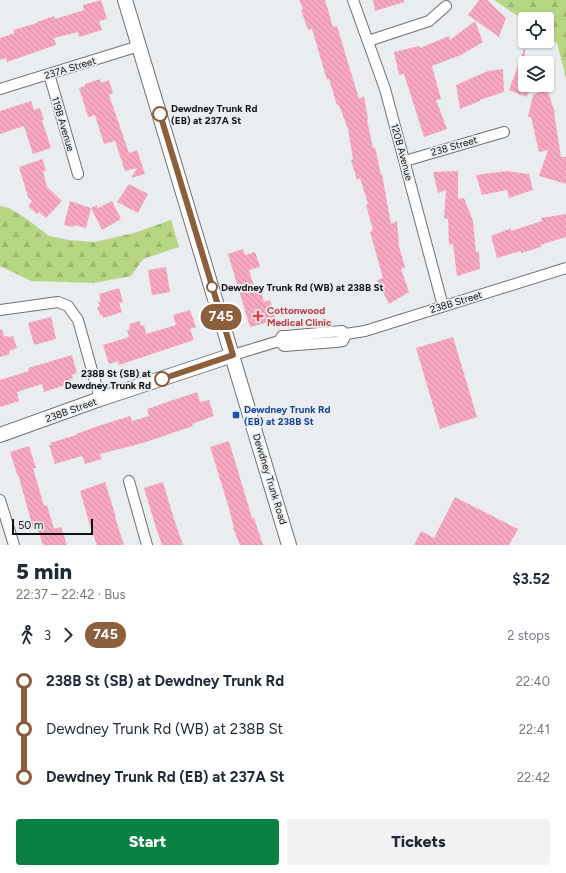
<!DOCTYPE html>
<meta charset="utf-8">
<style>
:root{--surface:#fff;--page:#f2f2f3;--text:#1f2937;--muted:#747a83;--accent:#0b8043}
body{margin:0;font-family:Figtree,sans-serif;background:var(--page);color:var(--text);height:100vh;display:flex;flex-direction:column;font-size:15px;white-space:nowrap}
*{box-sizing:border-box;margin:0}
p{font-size:13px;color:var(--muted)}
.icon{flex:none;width:22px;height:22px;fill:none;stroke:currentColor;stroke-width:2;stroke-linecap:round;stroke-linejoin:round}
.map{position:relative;height:545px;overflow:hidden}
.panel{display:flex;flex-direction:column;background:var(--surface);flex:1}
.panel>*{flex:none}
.badge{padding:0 8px;border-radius:13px;font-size:14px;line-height:26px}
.tools{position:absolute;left:518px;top:12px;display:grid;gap:8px}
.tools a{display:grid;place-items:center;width:36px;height:36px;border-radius:4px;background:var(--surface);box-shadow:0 1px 3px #0004;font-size:20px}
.scale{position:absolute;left:12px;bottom:10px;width:81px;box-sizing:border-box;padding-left:4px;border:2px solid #111213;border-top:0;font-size:11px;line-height:14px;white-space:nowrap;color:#111213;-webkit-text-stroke:3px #eaedef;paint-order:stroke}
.map>.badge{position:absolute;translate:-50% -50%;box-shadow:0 0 0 2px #fff}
.legs{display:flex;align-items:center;gap:6px;height:44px;padding:0 16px;font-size:13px}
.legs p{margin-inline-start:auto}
.head{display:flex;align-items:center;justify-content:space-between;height:68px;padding:0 16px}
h1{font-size:22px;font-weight:800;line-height:30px}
.primary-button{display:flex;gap:8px;margin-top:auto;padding:8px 16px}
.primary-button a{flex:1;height:46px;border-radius:4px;background:var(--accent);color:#fff;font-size:16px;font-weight:800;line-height:46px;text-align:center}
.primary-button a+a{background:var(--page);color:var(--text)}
ul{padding:0 16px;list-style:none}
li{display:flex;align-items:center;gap:14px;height:48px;font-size:15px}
li i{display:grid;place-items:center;width:6px;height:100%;margin:0 5px;background:currentColor}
li i::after{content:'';width:10px;height:10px;margin:-5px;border:3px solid;border-radius:50%;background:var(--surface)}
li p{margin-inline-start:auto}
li:first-child i{background:linear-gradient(#0000 50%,currentColor 0)}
li:last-child i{background:linear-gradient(currentColor 50%,#0000 0)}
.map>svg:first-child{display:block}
.forest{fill:url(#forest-firs)}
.building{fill:url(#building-back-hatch)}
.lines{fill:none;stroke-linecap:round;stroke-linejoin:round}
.street-casing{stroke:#6f7174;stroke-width:12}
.secondary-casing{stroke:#6f7174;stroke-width:16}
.street{stroke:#fff;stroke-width:10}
.secondary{stroke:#fff;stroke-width:14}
.line-1-casing{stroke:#fff;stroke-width:9}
.line-1{stroke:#8b5e3c;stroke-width:6}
.stop-1-dot{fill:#fff;stroke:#8b5e3c;stroke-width:2}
.health-dot{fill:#e0444e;stroke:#eaedef;stroke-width:1.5}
.transit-dot{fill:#1a4fb4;stroke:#eaedef;stroke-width:1.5}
.labels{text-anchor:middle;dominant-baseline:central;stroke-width:3.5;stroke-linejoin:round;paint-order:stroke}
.street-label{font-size:10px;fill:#111213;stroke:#eaedef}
.stop-label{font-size:10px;font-weight:bold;fill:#111213;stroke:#eaedef;text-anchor:start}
.health-label{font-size:10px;font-weight:bold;fill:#be3a42;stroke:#eaedef;text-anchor:start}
.transit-label{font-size:10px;font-weight:bold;fill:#164399;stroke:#eaedef;text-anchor:start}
</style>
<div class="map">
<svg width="566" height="545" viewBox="0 0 566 545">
<defs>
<pattern id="forest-firs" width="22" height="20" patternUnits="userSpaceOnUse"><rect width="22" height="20" fill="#b7d683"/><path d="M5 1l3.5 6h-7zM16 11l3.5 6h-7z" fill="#9cb770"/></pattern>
<pattern id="building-back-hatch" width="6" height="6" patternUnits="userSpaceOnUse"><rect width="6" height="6" fill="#f7a8c0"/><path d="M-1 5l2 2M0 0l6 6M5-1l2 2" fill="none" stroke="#d390a4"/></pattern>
</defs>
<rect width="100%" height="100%" fill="#eaedef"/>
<!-- forest -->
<path class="forest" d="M494,0h72v78l-9,-35 -10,-7v-17h-22v2z
M0,206l9,2 18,11 22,17 20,4 25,2 40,-9 37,-13 8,27 -36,12 -12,17 -37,7 -63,-2 -31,-15z"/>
<!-- building -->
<path class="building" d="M101,0l6,19 -8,2 3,9 -23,7 -1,-5 -24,6 2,7 -49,17 -1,-4 -6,2v-22l15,-5 -2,-3 24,-7v-1l17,-6 1,3 29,-9 -1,-5z
M299,0h26l8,27 4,-1 22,73 5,-3 4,23 -1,1 6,28 2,-1 6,28 1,-1 9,50 6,-3 2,25 6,21 -4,2 8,23 -20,12 -12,-24 6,-2 -13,-46 3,-2 -7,-25 2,-1 -8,-26 -3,2 -6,-20 2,-1 -5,-30 -9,-24h-2l-8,-26 -2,1 -15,-51 -4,1 -7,-20 2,-1z
M373,0h31v2l-29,9z
M479,0h8l19,18 -7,19 -31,-22z
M475,21l8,21 -22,13 -29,11 9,33 -5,1 11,29 -23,8 -20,-63 -5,1 -5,-23 25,-6 1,2 29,-12 1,4z
M524,49h1v36h9l-8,12 -17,-7z
M503,69l1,23 -24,8v1l-20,8 -4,-24 32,-14z
M100,79l1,4 8,-3 4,13 -4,2 20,58 8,-3 8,24 -14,4 6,-10 -12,3 -10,-30 -11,3 -9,-29 -7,2 -9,-29 6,-2v-2z
M547,89l8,24h-1l7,44h5v27l-27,-8 9,-26 -9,2 -8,-35h-3l5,-22z
M31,101l3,9 6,-2 4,12h-2l9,28 -18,6 -9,-28 -24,8v-23z
M42,159l4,11 -3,1 4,16 15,14 -16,17 -7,-6 -2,2 -9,-8 4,-5 -4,-4 -9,-30z
M458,171v28l6,-1 9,23 3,31 3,-1 1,18 -23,7 -4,-32 -4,1 -1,-26 -4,-1 2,-28 -8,3 -5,-21z
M507,171l22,3 4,16 -24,8 -2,-8 -25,5 -6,-20z
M129,184l19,10 -10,19 -21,-11z
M70,201l21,7 -5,20 -12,-3v2l-10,-2z
M112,201l9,18 -19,11 -11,-22 6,-3 1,3z
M566,214v23l-26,8 1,2 -20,6v-2l-24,7 -6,-22 20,-8v3l31,-10 -1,-3z
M243,249l2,6 10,-3 5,15 -11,3 6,20 5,-1 4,13 6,-2 6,20 -26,7 -22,-73z
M166,267l4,25 -18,3 -4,-25z
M119,288l4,14 -4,1 3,9 -19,6 -1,-3h-2l-3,-8 3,-1 -2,-4 3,-1 -2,-7z
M190,310l6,17 -6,2 4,11 -75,25 -1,-4 -9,3 -6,-19 26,-8 -2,-7 3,-1 -1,-5 11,-3 1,5 3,-1 2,9 30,-9 -3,-10z
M51,317l5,22 -22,6 -6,-22z
M2,329l2,7 6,1 3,-1 4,12 -8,3 1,3 -10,3v-27z
M453,337l24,80 -37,12 -24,-81z
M72,355l5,18 -5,2 1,3 -3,1 1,4 -27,9 -2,-8 -25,8 2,9 -19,6v-27l29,-9 -1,-3z
M197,392l3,10 9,-2 5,16 -22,8 1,2 -50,17 -43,11 2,5 -17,5 -3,-8 -27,8 -6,-19h2l-1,-2 26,-8v-1l22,-8 32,-10 2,5 17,-5 -2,-7z
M229,441l23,77h2l9,27h-23l-7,-17h1l-6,-23 -18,-58z
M29,446l7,22h-3l11,38 3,-1 7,24 7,-2 6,18h-24l-6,-18 -4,1 -15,-54h-1l-7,-22z
M105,482l11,35h-1l9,28h-27l-6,-16 -11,-38z
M163,482l10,34 10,29h-21l-6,-17 -12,-40z
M455,497l63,32 -9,16h-95l7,-14 13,7z"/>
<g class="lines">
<!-- street casing -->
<g class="street-casing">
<path id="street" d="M353,0l32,89 58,217
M368,41l61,-20 17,-15
M49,74l29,100
M0,89l139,-43
M405,161l99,-29
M0,310l58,-8 10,4 10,14 22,79
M279,341l5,5 52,-4 7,-1 3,-7
M233,355l46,-14 3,-5h4l56,-5 4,3 19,-3 201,-63
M129,481l18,64
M0,500l14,45"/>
</g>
<!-- secondary casing -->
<g class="secondary-casing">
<path id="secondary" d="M125,0l164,545
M0,435l100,-36 133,-44"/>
</g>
<!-- street -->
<use href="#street" class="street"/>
<!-- secondary -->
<use href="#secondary" class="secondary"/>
</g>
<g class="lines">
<!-- line-1 casing -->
<g class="line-1-casing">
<path id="line-1" d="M160,114l73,241 -71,24"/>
</g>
<!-- line-1 -->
<use href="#line-1" class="line-1"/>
</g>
<!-- markers -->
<g class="stop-1-dot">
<circle cx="160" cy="114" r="7"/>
<circle cx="212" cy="287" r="5"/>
<circle cx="162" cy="379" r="7"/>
</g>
<path class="health-dot" d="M256 310h4v4h4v4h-4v4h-4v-4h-4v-4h4z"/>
<rect class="transit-dot" x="232" y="411" width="8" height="8" rx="2"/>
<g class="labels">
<!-- street labels -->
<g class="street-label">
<text transform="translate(70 68) rotate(-17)">237A Street</text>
<text transform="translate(63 124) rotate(73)">119B Avenue</text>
<text transform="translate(454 146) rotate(-16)">238 Street</text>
<text transform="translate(402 152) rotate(75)">120B Avenue</text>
<text transform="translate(456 302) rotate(-17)">238B Street</text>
<text transform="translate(71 410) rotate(-20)">238B Street</text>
<text transform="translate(270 479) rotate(73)">Dewdney Trunk Road</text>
</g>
<!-- stop labels -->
<g class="stop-label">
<text x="171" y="108">Dewdney Trunk Rd<tspan x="171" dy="12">(EB) at 237A St</tspan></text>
<text x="221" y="287">Dewdney Trunk Rd (WB) at 238B St</text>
<text x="151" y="373" text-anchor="end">238B St (SB) at<tspan x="151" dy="12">Dewdney Trunk Rd</tspan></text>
</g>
<!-- health labels -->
<g class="health-label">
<text x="267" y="310">Cottonwood<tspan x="267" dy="12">Medical Clinic</tspan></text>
</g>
<!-- transit labels -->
<g class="transit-label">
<text x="244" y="409">Dewdney Trunk Rd<tspan x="244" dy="12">(EB) at 238B St</tspan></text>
</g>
</g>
</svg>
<div class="tools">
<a><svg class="icon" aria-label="locate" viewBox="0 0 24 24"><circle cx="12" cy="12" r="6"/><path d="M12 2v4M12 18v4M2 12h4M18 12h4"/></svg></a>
<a><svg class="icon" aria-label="layers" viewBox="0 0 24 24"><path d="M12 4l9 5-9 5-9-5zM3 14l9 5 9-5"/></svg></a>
</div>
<div class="scale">50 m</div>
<b class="badge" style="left:221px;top:317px;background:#8b5e3c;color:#fff">745</b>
</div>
<section class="panel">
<div class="head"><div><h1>5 min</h1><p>22:37 – 22:42 · Bus</p></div><b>$3.52</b></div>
<div class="legs"><svg class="icon" aria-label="walk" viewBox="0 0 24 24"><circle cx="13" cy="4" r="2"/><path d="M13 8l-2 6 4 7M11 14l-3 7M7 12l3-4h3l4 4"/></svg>3<svg class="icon" aria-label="forward" viewBox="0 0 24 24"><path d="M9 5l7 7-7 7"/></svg><b class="badge" style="background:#8b5e3c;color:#fff">745</b><p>2 stops</p></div>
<ul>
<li><i style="color:#8b5e3c"></i><b>238B St (SB) at Dewdney Trunk Rd</b><p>22:40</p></li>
<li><i style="color:#8b5e3c"></i><span>Dewdney Trunk Rd (WB) at 238B St</span><p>22:41</p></li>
<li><i style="color:#8b5e3c"></i><b>Dewdney Trunk Rd (EB) at 237A St</b><p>22:42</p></li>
</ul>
<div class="primary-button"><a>Start</a><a>Tickets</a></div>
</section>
